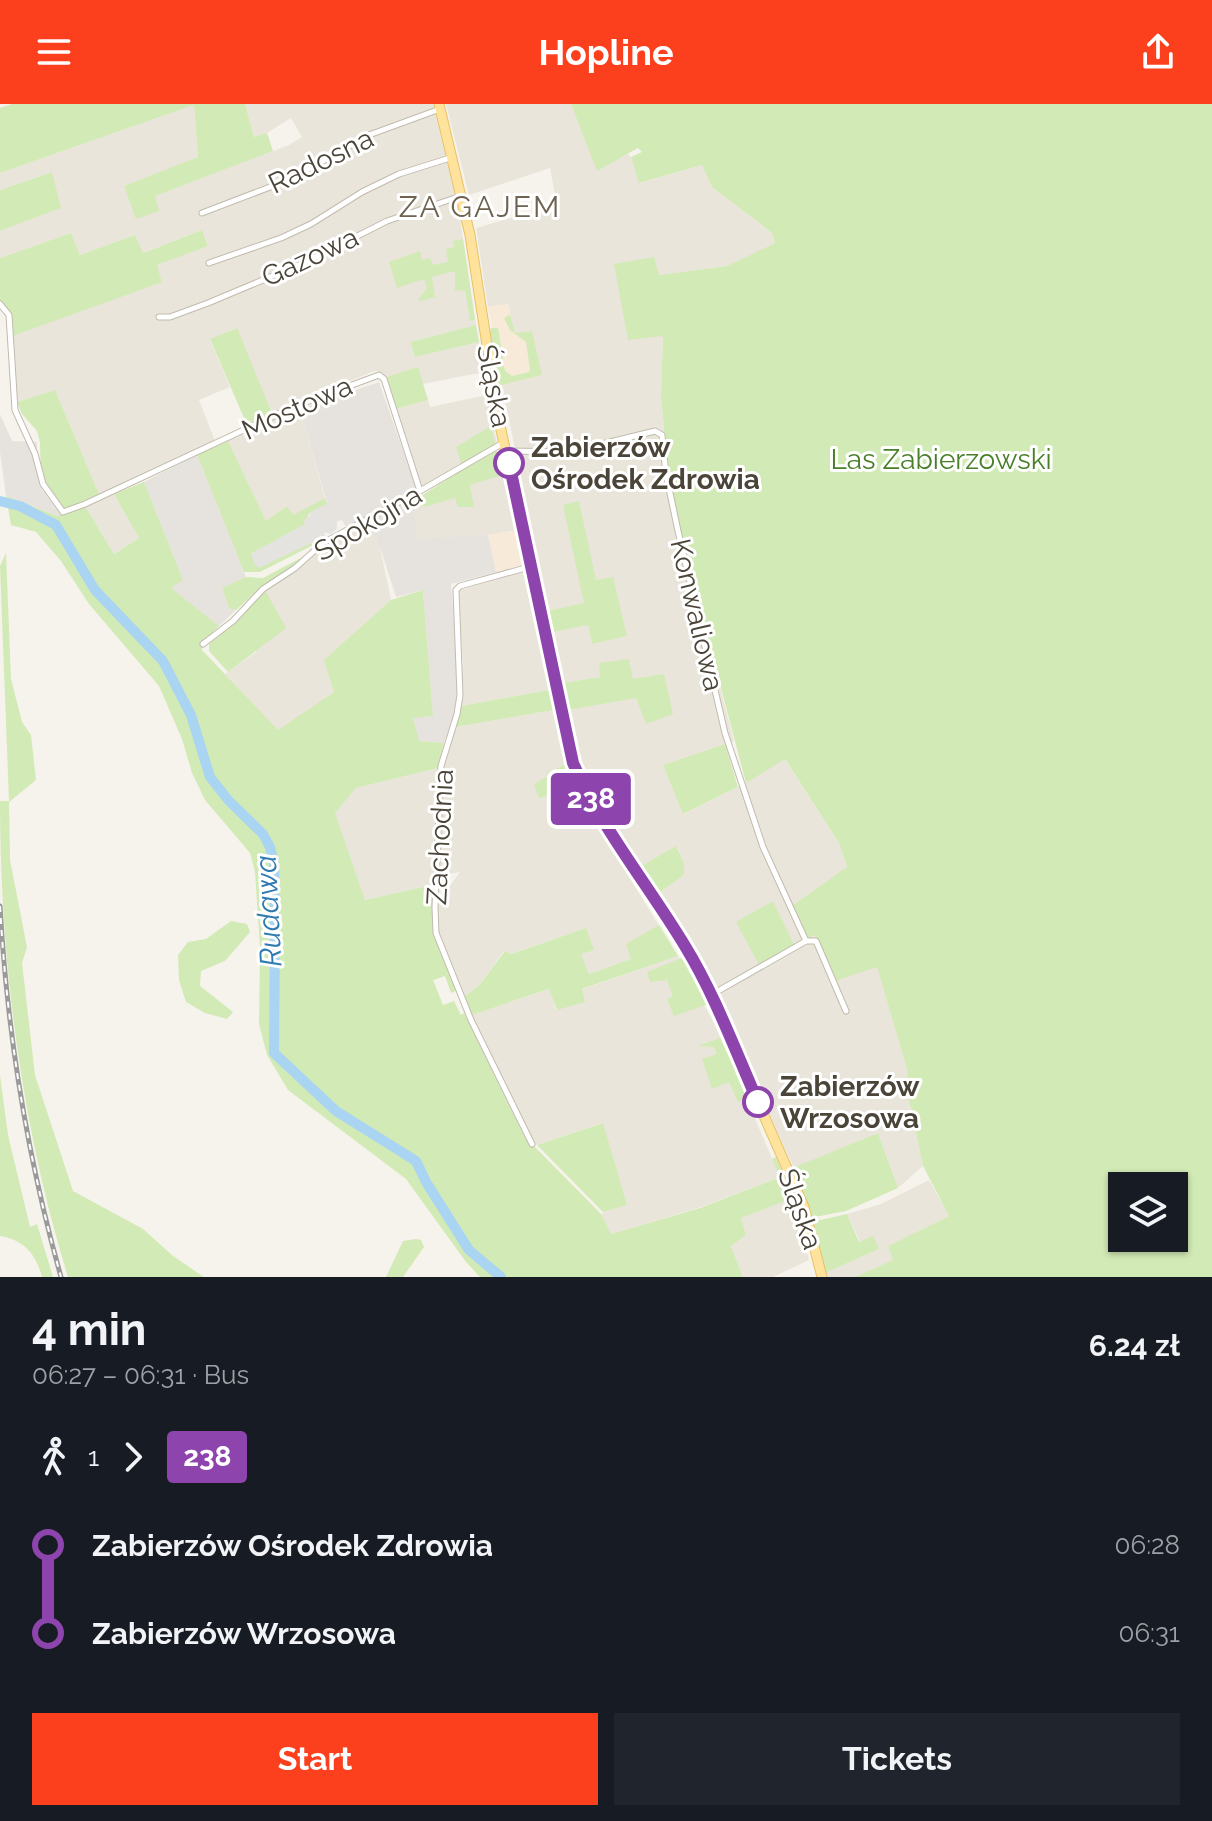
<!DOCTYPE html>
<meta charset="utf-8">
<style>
:root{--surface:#171b24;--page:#20242c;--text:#f1f3f6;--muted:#9ea1a6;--accent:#fc3f1d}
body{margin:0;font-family:Raleway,sans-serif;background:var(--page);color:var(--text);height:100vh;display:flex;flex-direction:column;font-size:30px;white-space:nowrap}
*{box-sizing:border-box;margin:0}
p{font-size:26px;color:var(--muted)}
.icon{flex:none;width:44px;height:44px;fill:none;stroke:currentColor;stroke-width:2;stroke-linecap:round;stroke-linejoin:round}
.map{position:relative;height:1173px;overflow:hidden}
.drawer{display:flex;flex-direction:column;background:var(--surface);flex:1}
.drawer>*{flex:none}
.badge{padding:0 16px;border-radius:6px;font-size:28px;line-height:52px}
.tools{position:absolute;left:1108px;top:1068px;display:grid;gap:16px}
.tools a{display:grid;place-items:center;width:80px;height:80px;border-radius:0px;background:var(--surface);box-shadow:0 2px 6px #0004;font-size:40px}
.map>.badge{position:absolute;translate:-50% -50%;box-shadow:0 0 0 4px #fff}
.legs{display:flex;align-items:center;gap:12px;height:88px;padding:0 32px;font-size:26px}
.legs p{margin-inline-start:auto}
.headline{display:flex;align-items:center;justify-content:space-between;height:136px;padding:0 32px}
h1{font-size:44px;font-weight:700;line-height:60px}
.primary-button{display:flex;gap:16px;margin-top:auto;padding:16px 32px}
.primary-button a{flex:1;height:92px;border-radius:0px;background:var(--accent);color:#fff;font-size:32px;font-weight:700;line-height:92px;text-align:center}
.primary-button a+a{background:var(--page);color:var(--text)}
ul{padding:0 32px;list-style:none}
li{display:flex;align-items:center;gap:28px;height:88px;font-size:30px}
li i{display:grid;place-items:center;width:12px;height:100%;margin:0 10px;background:currentColor}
li i::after{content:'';width:20px;height:20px;margin:-10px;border:6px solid;border-radius:50%;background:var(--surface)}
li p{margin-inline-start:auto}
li:first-child i{background:linear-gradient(#0000 50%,currentColor 0)}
li:last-child i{background:linear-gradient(currentColor 50%,#0000 0)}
header{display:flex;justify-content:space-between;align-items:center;height:104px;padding:0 32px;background:var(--accent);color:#fff;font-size:36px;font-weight:700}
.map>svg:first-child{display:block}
.residential{fill:#eae5da}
.commercial{fill:#f7ead8}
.industrial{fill:#e6e2dd}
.green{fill:#d2eab5;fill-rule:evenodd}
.parking{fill:#e5e3e0}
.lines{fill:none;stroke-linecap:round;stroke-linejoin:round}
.river{stroke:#a9d4f2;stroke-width:10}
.minor-casing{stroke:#c2bbae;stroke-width:7}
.primary-casing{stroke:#e6c16a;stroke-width:11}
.minor{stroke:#fff;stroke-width:5}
.primary{stroke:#ffe39c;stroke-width:9}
.rail-casing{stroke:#9a9a9a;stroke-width:5}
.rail{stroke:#fff;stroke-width:2;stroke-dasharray:6;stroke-linecap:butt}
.line-1-casing{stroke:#fff;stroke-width:18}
.line-1{stroke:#8e44ad;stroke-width:12}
.stop-1-dot{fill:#fff;stroke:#8e44ad;stroke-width:4}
.labels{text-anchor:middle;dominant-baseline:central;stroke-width:6;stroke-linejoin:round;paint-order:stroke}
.street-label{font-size:28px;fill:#4b4439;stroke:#fff}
.stop-label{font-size:28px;font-weight:bold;fill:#4b4439;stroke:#fff;text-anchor:start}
.park-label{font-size:28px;fill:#4a7f2a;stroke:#fff}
.neighbourhood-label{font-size:30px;letter-spacing:2px;fill:#6e6250;stroke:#fff}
.water-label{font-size:30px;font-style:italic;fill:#2e7ab2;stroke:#fff}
</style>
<header><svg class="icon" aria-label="menu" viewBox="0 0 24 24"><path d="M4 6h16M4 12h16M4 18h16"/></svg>Hopline<svg class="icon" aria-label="share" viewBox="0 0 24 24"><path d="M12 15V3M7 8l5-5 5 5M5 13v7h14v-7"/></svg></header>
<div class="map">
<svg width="1212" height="1173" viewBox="0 0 1212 1173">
<rect width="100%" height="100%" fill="#f6f3ec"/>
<!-- residential -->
<path class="residential" d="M245,0h188l25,102 18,119 -66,17 5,15 64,-15 5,30 -61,12 -6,-16 -31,9 -8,-6 -6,1 -100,41 -36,-85 -26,12 20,47 -31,13 16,41 -116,53 -44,-104 -38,12 -7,-65 152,-56 -6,-16 52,-20 -6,-15 -60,23 -7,-18 -55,20 -9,-22 -71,25v-27l60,-23 -8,-36 -52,18v-17l194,-68 4,53 -74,28 13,33 17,-23 135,-51 13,-8 -11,-19 -24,15 -13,4z
M446,0h125l15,34 23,25 18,-10 4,4 9,26 62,-18 10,22 60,46 3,10 -48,23 -68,9 4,60 -2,62 7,74 8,46 58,224 -71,24 21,49 62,-31 38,-25 55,85 8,24 -41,72 8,-5 63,32 30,103 2,31 14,66 -25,22 -20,-55 -84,35 -81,-177 -35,-67 -19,-31 25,-18v-12l-7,-16 -37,20 -47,-79 -15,-33 -10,-45 68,-13 -3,-17 -32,-3 -38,6 -10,-51 35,-7 4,19 34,-8 -14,-59 -28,27 -36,7 -46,-226 39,-10 -27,-42 -6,-29 -20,3 -12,-79 81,-23 -7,-37 -81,27z
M487,291l10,48 -76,43 -25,-77 32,-9 2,7z
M300,305l25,89 -32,18 -6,-10 -21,15 -38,-80 58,-28z
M497,348l20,78 -29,5 -70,5 -5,-40z
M114,390l25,44 -25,16 -29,-48z
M371,418l7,16 13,62 -66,60 9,32 -56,39 -53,-57 31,-22 9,-62 66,-46z
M523,468l26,118 -88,16 2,-43 -6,-72z
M553,606l12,55 15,32 91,148 -82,29 -8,-20 5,-26 -76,26 -6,-3 -24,33 -16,13 -25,-64 -3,-13 1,-16 23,-32 -27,5 -1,8 -67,15 -31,-87 22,-25 82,-20 18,-41z
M678,852l36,67 66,154 -79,30 -90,27 -9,-19 1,-3 24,-7 -25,-82 -65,22 -5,-6 -60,-124 78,-26 6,21 25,-20z
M929,1076l20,36 -61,30 6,14 -39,17h-29l-1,-4 54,-24 -19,-7 -13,-28 34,-10z
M793,1094l16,62 -36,17h-30l-12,-31 15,-11 -6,-17z"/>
<!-- commercial -->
<path class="commercial" d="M508,200l6,29 18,-2 10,44 -40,10 -14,-78z
M517,426l8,35 -29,7 -8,-37z"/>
<!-- industrial -->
<path class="industrial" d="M379,278l41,117 -7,2 5,38 70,-4 8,37 -45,12 7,82 -2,43 -12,34 -26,-2 -5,-24 20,-1 -10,-126 -27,7 -26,-81 -24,11 -4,-7 -14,4 -7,-18 6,-3 -27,-94z
M0,310l12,27 25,1v32l4,14 20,27 -4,1 -51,-20 -6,-44z
M197,351l49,122 -24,11 7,20 7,2 -17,16 -49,-38 13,-8 -39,-98z"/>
<!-- green -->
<path class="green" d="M12,0h233l9,33 13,-4 6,18 -118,45 4,15 -23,8 -12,-33 74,-29 -4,-52 -194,68v-65z
M571,0h641v1173h-357l38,-17 -5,-14 61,-30 -26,-50 -14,-66 -2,-31 -30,-102 -42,14 -20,-46 -9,4 -14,-33 55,-39 -8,-24 -54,-84 -39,24 -70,-266 -8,-46 -7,-74 2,-61 -35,4 -14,-76 40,-7 5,18 68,-9 48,-23 -3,-10 -60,-46 -10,-22 -63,18 -8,-26 11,-5 -4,-4 -41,23zM1122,1082h52v52h-52z
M52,68l9,36 -61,23v-41z
M202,126l6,16 -51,19 5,17 -152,55 -4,-22 -6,-10v-47l71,-25 9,22 55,-20 8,18z
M463,135l12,81 -5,1 -5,-31 -10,1v-20l-23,6 3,20 -15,4 -2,-1 9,-12 -3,-9 -27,9 -8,-26 31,-11 2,9 8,-2 3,7 15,-3 -2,-13 8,-2 -1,-6z
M510,211l5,18 17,-2 10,44 -44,11 -9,-52 2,-6h7l7,43 7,5 17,-4 1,-3 -4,-27 -16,-12 -6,-12z
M476,221l3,17 -64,15 -5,-15z
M237,224l35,85 -25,12 -37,-86z
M418,263l10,33 -32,9 -10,-32z
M55,286l44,104 -36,16 -22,-31 -1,-36 -3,-12 -15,-17 -5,-12z
M491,322l11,49 -32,10 4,22h-16l-3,-9 -31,9 -4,-10 43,-28 -7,-22z
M228,337l38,80 21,-15 6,9 32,-17 2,6 -18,9 -3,11 -55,30 8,13 60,-28v3l-59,30h-16l-47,-117z
M144,378l39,98 -12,8 48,38 -15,15 -2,9 76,80 56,-38 -10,-32 67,-60 32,-10 10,126 -20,2 6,23 25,2 -6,25 -82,20 -21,25 30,87 67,-15 1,49 25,56 -7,3 -6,-17 -12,4 10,25 11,-4 7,14 3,-2 60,123 78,79 9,19 89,-26 80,-31 -8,-18 4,-2 17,41 -52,20 5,17 -15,11 12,31h-263l-14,-15 -60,-83 -118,-89 -21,-35 -8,-31 1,-77 -5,-75 -5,-19 -45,-53 -13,-27 -10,-34 -23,-53 -70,-82 -28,-43 -25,-29 -25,-7 -5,-29 51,20 28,-10 29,48 25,-16 -25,-44z
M579,397l17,79 17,-3 14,59 -35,8 -4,-19 -35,7 -5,-21 36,-8 -21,-98z
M314,447l-55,38 -23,21 -7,-2 -7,-20 24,-11 17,1z
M6,449l5,126 11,43 9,13 5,45 -27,22 1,58 17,87 -5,16 13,112 38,116 70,38 30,27 31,21h-136c-47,-152 -68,-317 -68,-476h9l-9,-235z
M265,486l21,38 -58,44 -19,-21v-7l29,-24z
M629,555l4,20 31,-5 9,40 -27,10 -10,-26 -68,12 -5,-27 37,-6 -1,-14z
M549,586l4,20 -97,17 5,-21z
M725,640l13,43 -55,27 -20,-49z
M565,661l10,21 -36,12 -5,-14 14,-8 -1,-4z
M676,742l8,17v12l-25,18 -19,-26z
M773,797l21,44 -35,20 -23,-43z
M231,817l16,3 3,8 -25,29 -24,10 -1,15 33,26 -6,7 -22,-6 -19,-11 -7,-22 -1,-25 10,-13 18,-3z
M659,821l19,31 -96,33 3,13 -28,8 -8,-21 -77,26 -8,-18 16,-13 25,-33 6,3 75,-26 8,22 -13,4 8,20 42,-15 -5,-15z
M684,853l24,47 -34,12 -7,-17 6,-3 -6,-16 -17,2 -3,-10z
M720,934l29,59 -11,5 -9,-20 -17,7 -10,-30 15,-5 -3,-7 -16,-1z
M0,971l8,60 22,92 7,-3 16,53h-11c-6,-23 -18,-37 -42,-41z
M603,1019l24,82 -24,7 -66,-67z
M878,1029l20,55 -52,23 -36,7 -20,-49z
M847,1110l12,28 14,-6 6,13 -54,24 -14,-51z
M416,1135l5,1 3,7 -21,30h-17l17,-36z"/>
<!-- parking -->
<path class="parking" d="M322,402l6,17 9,-2v8l-7,5 -6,-2 1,4 -66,32 -4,-3 -4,-11 54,-30 -1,-4 6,-4 -1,-3z"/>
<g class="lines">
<!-- river -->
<path class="river" d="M0,397l20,5 36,19 39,65 68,71 28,54 19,62 19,24 34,33 7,13 4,17 1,61 -1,128 62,58 80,50 10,21 43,68 32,27"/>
<!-- minor casing -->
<g class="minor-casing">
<path id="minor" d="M202,109l89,-34 78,-44 71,-26
M209,159l72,-25 30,-14 51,-32 37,-18 54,-17
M0,200l9,11 6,95 20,44 8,30 20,28 22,-8 208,-97 86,-32 5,4 36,112
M159,213h11l38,-14 100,-42 79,-40 74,-25
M506,347l63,1 86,-21 7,4 4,39 12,57 47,202 38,114 43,94h10l30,70
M529,463l-69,19 -4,4 4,105 -3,19 -16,52 -6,141 1,26 35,87 61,124
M203,540l30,-23 30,-32 32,-21 28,-25 97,-52 83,-48
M711,891l95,-54"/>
</g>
<!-- primary casing -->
<g class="primary-casing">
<path id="primary" d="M439,0l31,131 28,181 75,347 10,23 103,162 25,47 93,212 18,70"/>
</g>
<!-- minor -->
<use href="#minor" class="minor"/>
<!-- primary -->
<use href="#primary" class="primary"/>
<!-- rail casing -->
<g class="rail-casing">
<path id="rail" d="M0,802c7,126 27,250 61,371"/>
</g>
<!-- rail -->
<use href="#rail" class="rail"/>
</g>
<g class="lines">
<!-- line-1 casing -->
<g class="line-1-casing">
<path id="line-1" d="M509,359l64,300c28,65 76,123 112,183 30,49 50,104 73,156"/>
</g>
<!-- line-1 -->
<use href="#line-1" class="line-1"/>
</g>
<!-- markers -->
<g class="stop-1-dot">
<circle cx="509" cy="359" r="14"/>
<circle cx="758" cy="998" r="14"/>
</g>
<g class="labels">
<!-- street labels -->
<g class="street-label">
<text transform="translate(321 57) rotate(-26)">Radosna</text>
<text transform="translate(310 153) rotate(-25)">Gazowa</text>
<text transform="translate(494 282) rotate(79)">Śląska</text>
<text transform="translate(297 304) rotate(-24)">Mostowa</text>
<text transform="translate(368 419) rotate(-31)">Spokojna</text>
<text transform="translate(697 511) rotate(77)">Konwaliowa</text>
<text transform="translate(440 733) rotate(-87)">Zachodnia</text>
<text transform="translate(800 1105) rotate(71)">Śląska</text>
</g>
<!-- stop labels -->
<g class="stop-label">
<text x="531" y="343">Zabierzów<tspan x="531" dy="32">Ośrodek Zdrowia</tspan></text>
<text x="780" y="982">Zabierzów<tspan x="780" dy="32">Wrzosowa</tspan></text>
</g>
<!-- park labels -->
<g class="park-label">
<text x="941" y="355">Las Zabierzowski</text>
</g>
<!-- neighbourhood labels -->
<g class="neighbourhood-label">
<text x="480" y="102">ZA GAJEM</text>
</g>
<!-- water labels -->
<g class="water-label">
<text transform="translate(268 807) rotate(-93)">Rudawa</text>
</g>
</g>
</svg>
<div class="tools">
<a><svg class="icon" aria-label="layers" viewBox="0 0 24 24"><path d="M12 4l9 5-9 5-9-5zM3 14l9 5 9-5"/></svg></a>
</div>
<b class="badge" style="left:591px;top:695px;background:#8e44ad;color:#fff">238</b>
</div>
<section class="drawer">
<div class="headline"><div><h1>4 min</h1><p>06:27 – 06:31 · Bus</p></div><b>6.24 zł</b></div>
<div class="legs"><svg class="icon" aria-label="walk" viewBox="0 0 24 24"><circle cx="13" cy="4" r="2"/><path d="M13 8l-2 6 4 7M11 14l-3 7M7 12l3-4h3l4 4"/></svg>1<svg class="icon" aria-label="forward" viewBox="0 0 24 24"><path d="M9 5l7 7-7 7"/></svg><b class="badge" style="background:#8e44ad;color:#fff">238</b></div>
<ul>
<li><i style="color:#8e44ad"></i><b>Zabierzów Ośrodek Zdrowia</b><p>06:28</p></li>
<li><i style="color:#8e44ad"></i><b>Zabierzów Wrzosowa</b><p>06:31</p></li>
</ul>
<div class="primary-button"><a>Start</a><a>Tickets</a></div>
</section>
